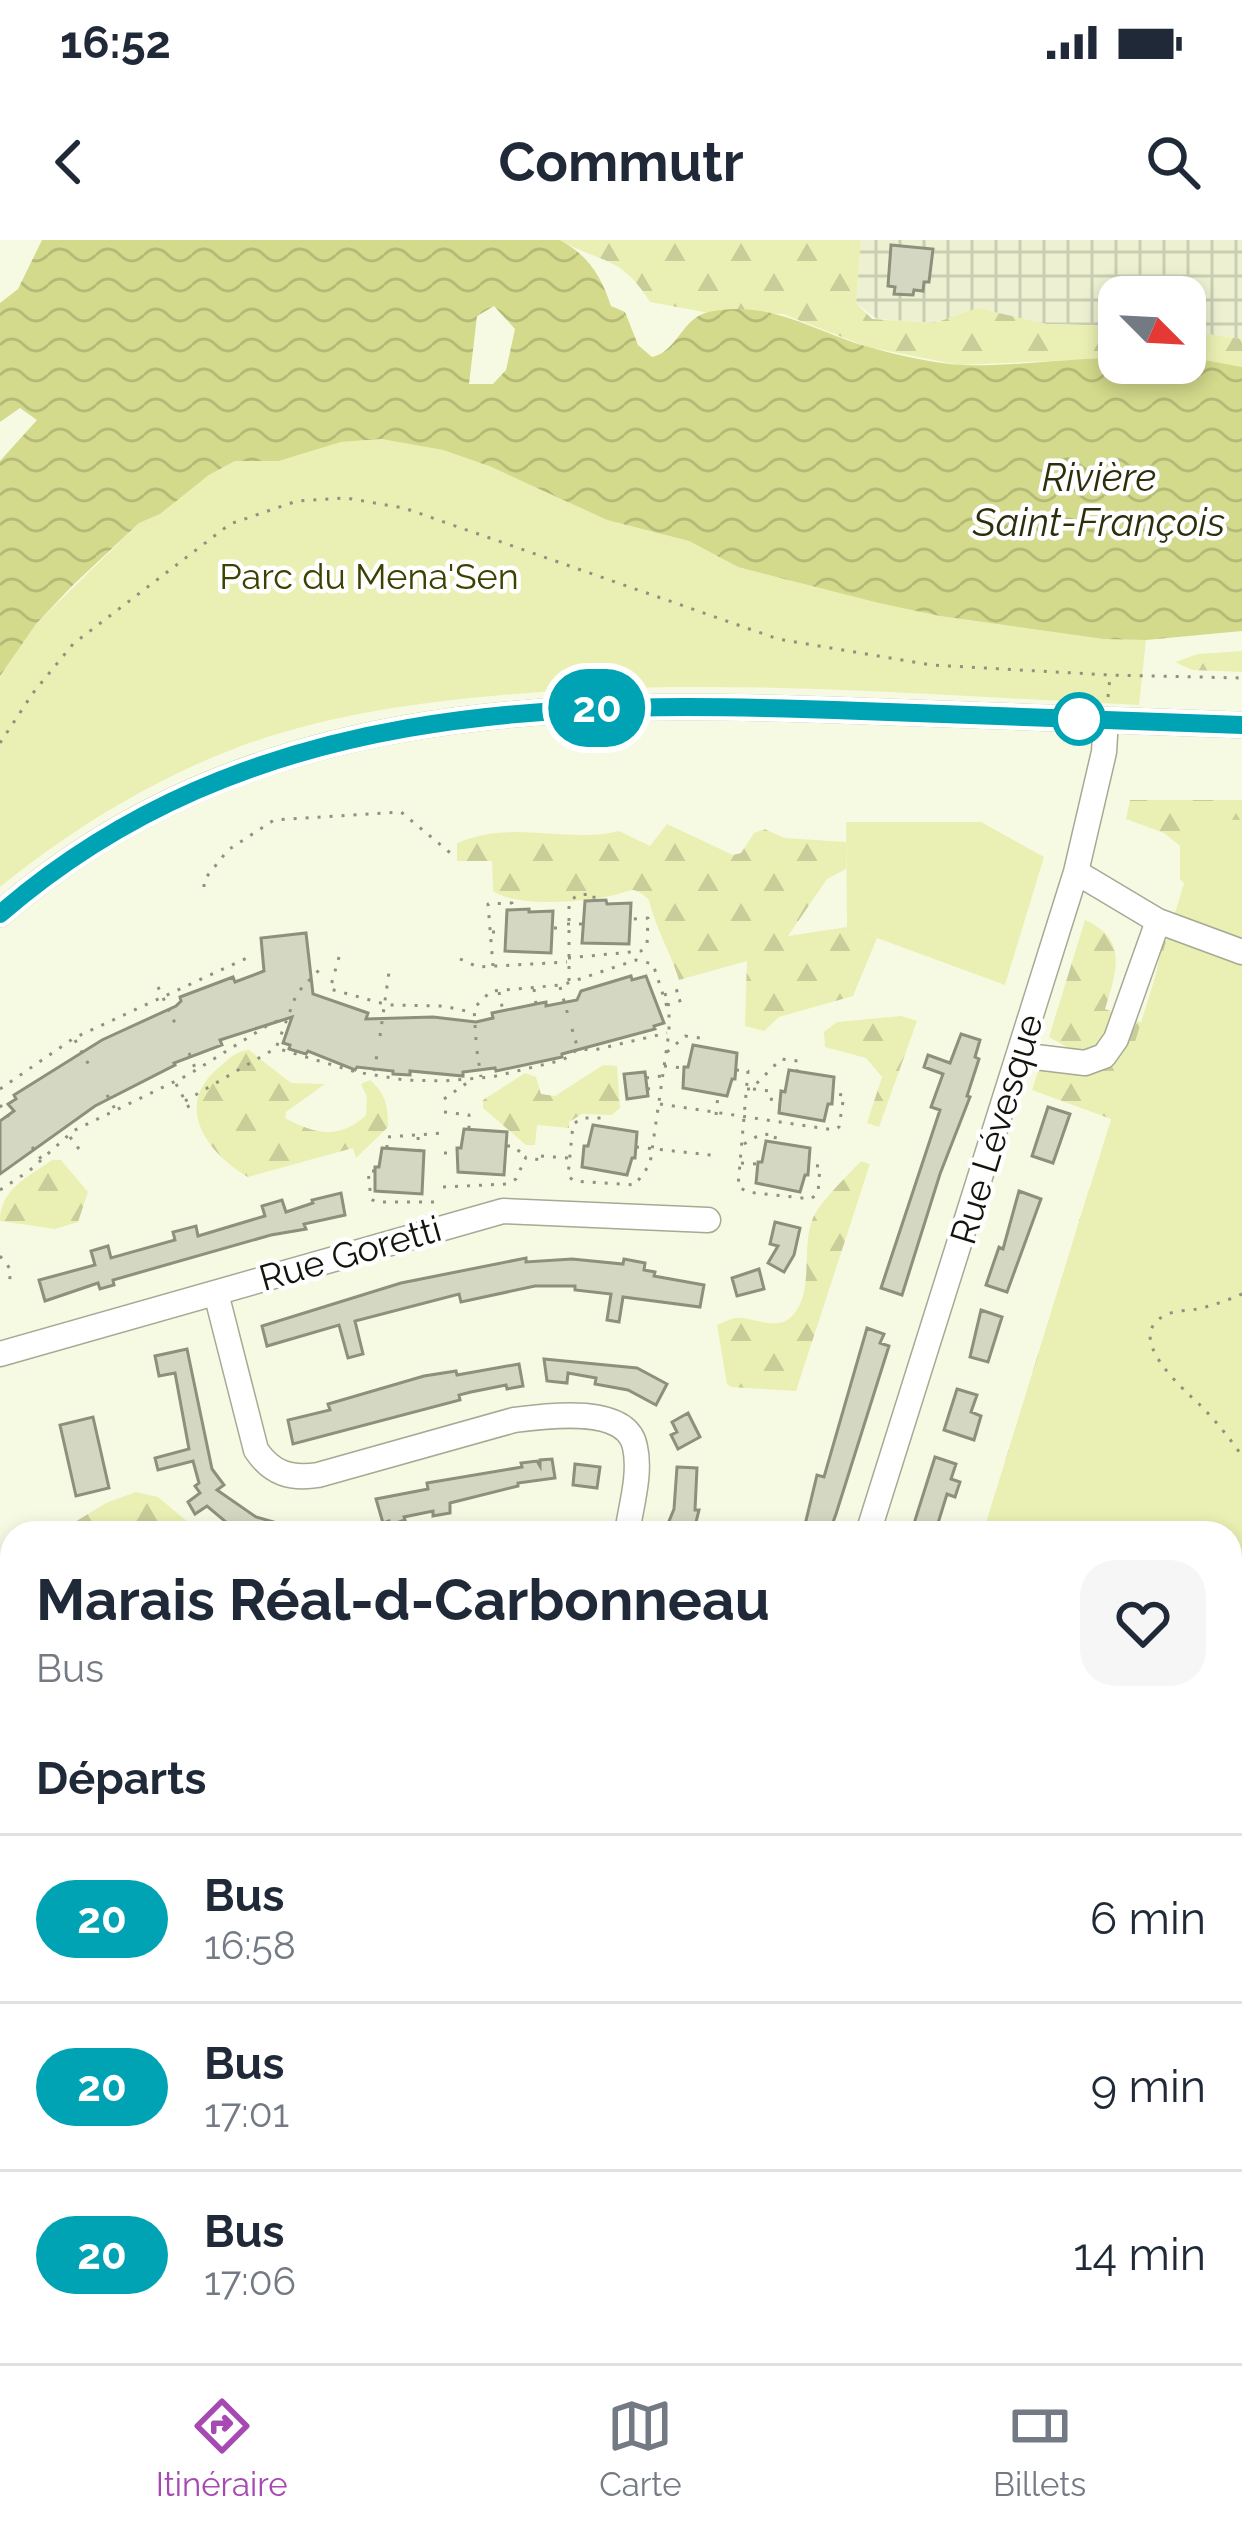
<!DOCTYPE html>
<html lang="fr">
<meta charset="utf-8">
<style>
:root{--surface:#fff;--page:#f6f6f7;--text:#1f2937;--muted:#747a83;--line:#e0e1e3;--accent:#a649b3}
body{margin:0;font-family:Raleway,sans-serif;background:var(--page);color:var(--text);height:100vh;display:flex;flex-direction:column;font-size:45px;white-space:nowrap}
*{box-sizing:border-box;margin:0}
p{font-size:39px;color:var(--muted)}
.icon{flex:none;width:66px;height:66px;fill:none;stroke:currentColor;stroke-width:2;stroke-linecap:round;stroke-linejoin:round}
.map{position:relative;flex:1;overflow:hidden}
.sheet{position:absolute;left:0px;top:1281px;width:1242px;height:843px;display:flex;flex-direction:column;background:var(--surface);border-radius:36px 36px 0 0;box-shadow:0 6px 18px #0003}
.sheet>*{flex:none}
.badge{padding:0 24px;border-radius:39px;font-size:42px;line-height:78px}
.needle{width:78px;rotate:114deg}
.controls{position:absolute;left:1098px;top:36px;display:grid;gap:24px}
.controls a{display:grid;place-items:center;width:108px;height:108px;border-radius:24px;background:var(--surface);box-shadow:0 6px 18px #0003;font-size:60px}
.map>.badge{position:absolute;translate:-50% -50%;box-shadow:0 0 0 6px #fff}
h2{padding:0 36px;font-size:45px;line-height:108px}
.round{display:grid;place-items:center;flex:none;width:126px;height:126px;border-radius:36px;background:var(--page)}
.headline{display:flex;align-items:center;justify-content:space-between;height:204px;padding:0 36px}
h1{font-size:57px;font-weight:700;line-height:90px}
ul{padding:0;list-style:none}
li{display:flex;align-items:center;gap:36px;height:168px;padding:0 36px;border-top:3px solid var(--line)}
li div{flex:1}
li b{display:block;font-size:45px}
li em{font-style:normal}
li .badge{min-width:132px;font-weight:700;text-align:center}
.status{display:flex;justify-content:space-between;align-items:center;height:84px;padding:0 60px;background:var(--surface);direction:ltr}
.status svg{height:33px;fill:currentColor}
header{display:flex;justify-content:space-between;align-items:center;height:156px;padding:0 36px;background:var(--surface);font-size:54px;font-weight:700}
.tab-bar{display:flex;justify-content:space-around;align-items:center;height:168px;border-top:3px solid var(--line);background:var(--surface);font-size:33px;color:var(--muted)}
.tab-bar a{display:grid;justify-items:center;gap:6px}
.tab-bar .on{color:var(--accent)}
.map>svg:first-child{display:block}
.industrial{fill:url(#industrial-grid)}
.forest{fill:url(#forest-firs)}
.green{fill:#eaf0b3}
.water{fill:url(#water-waves);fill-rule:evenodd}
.building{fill:#d4d7c1;stroke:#8d907b;stroke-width:3}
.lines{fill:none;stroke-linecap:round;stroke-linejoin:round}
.minor-casing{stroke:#a6a994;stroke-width:27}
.path{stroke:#909281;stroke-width:3;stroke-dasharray:3 9;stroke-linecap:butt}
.minor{stroke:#fff;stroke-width:24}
.line-casing{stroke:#fff;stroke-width:27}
.line{stroke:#00a3b4;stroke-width:18}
.stop-dot{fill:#fff;stroke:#00a3b4;stroke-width:6}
.labels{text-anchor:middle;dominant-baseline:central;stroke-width:9;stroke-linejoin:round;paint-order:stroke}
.park-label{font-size:36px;fill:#3d4101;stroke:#fff}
.street-label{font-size:36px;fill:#13140c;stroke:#fff}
.water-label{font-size:39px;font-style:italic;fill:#2d2f0c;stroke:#fff}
</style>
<div class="status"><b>16:52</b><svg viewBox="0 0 49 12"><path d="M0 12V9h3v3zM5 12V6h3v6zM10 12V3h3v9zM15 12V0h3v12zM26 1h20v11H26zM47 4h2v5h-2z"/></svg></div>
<header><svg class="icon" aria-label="back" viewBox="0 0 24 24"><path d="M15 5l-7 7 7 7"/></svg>Commutr<svg class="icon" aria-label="search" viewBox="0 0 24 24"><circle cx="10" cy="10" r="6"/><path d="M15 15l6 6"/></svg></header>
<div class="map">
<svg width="1242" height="2123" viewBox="0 0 1242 2123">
<defs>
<pattern id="industrial-grid" width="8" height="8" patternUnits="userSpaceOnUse" patternTransform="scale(3)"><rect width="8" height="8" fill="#edf1d2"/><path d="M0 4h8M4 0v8" fill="none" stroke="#caceb3"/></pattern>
<pattern id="forest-firs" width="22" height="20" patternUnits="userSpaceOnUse" patternTransform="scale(3)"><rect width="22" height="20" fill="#eaf0b3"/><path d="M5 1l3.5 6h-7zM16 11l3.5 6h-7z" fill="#c8cd99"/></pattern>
<pattern id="water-waves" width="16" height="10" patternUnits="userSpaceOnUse" patternTransform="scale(3)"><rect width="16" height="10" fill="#d3da8b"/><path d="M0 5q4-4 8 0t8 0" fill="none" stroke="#b4ba77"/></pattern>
</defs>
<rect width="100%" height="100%" fill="#f7fae3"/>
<!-- industrial -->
<path class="industrial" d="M861,0h381v99l-57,-8v-34h-66v29l-73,-2 -69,-15 -42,14 -58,-4 -21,-16z"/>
<!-- forest -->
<path class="forest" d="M560,0h301l-5,63 16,16 63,4 42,-15 69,16 73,2v32l-160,7 -91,-18 -85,-33 -79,-2 -54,-10c-29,-47 -48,-38 -90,-62z
M1185,91l57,8v28l-57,-9z
M1242,411v21l-50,-2 -17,-8 23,-8z
M1130,560h112v113l-48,-19 -14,-15v-33l-16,-13 -38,-14z
M667,584l66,31 8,-2 13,-20 10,-4 21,9 61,4v27l-19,10 -39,57 59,-9 30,11 -24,58 -74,21 -15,14 -19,-5 2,-65 -68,19c-9,-30 -22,-47 -30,-80 -4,-4 -10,-9 -16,-10 -5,0 -13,4 -18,5 -29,7 -97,13 -122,-4l-1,-30h-35v-18c55,-24 109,1 162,-12l31,15z
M1085,680c43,19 32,50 20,89l40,15 18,-82 14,-4 65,94v1331h-780l2,-11h766v-819h-247l106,-344 20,-15 -4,-8 6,-47 -79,-29 6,-19 57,-8 -46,-26z
M901,776l16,5 -38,106 -12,-4 15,-46 -16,-19 -41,-11 -1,-15 13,-10z
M249,810l42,33 34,1 -39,28 -1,6c29,16 55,22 81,-3l1,-18 -6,-13 9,-4c16,14 18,26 18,47l-32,31 -3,-10 -105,29c-40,-23 -75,-70 -31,-108 11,-9 18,-18 32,-19z
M603,825l14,1 3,42 -8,7 -30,-1 -13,8v6l-32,-3 -2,20h-9l-43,-37v-8l42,-27 11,4 5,17 14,2z
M52,920h9l27,32 -10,30 -23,7 -55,-8c0,-32 28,-44 52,-61z
M861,921l9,3 -74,227 -65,-4 -4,-3 -10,-59c6,-2 12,-6 18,-7 16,-2 40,13 55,0 26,-23 10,-71 23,-100 7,-16 34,-42 48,-57z
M136,1252l22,5 43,36h-144l49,-30z
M12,1320v125l-12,-5v-113z"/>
<!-- green -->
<path class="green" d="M381,199l62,11 46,16 118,54 82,21 49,26 202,49 163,23 43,1 -7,65c-213,-10 -425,-29 -637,-10 -92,8 -189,22 -276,57 -81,32 -158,80 -226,135v-211l36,-52 103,-101 21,-9 49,-39 26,-14h44l62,-19z
M1204,579l38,1v1007l-12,-6v-288h-247z
M846,582h135l63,35 -39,128 -158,-58z
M12,1853v259h770l13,11h-795v-267z"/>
<!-- water -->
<path class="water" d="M42,0h518c29,16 41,36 51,66l14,6 13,33 14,12c25,-5 30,-39 56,-45 63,-13 104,19 161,35 28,8 63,16 92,18 52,2 106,-7 158,-7v5h66v-5h8l49,9v264l-96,9 -43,-1 -163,-23 -61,-13 -141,-36 -49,-26 -82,-21 -118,-54 -46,-16 -62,-11 -40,3 -62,19h-44l-26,14 -49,39 -21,9 -67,63 -36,38 -36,52v-215l37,-41 -17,-12 -20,14v-119l18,-14zM494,66l21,23 -9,41 -13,14h-24l8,-68z"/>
<!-- building -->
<path class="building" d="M891,5l42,4 -4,33h-5l-1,9 -9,-1 -1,5 -19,-1 1,-7 -7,-1z
M606,660l1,4 24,-1 -2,41 -47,-1 3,-42z
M529,669v3l24,-1 -2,42 -46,-2 2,-41z
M306,693l7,61 55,19 -2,6 67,-2 43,5 17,-4 -1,-5 44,-9 10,-2v4l31,-6 4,-9 50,-15 1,4 14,-4 18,47 -10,3 1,3 -93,25v3l-66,14 -1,-3 -32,4v4l-53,-5v4l-17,-1v-3l-36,-4 -2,3 -47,-19 -2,3 -17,-5 1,-4 -7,-2 9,-26 -72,23 2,5 -48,18 1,2 -80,41 -95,68v-53l14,-10 -6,-7 8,-5 -2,-4 88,-55 74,-34 5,-5 -1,-4 53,-20 2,5 29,-11 -3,-33z
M961,794l19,6 -5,17 4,2 -12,37 3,1 -30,77 -38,121 -21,-7 59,-178 -9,-3 12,-33 -19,-7 4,-12 22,8z
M693,805l44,8 -2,26h-3l-5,17 -44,-8 1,-21h4z
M789,830l45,7 -2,27h-4l-4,17 -45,-8 2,-22 4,1z
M645,832l3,24 -21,3 -3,-25z
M1048,867l22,7 -17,49 -21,-7z
M593,885l44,7 -2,26h-3l-5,17 -45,-8 2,-21h4z
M464,889l43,3 -3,43 -46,-3 -1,-24h4z
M766,901l44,7 -2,27h-3l-5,17 -44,-9 2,-21h4z
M382,908l42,3 -2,43 -47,-3v-24h4z
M1019,951l22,8 -34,93 -21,-7 13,-38 4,2z
M341,953l4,22 -41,9 2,5 -35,6 -158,45 1,5 -14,4 -2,-6 -53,18 -6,-21 56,-15 -4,-14 17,-5 3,12 64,-18 -2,-8 23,-6 2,10 67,-20 -3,-10 20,-6 4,12 27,-9 -1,-3z
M775,982l25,6 -6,27 -10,17 -16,-9 10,-17 -8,-2z
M526,1018v4l46,-3 51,5 1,-5 21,4 -1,7 11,2 -1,4 50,9 -4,22 -77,-10 -4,25 -12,-2 4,-26 -36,-4v-4h-40l-74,16 -2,-8 -104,27 8,33 -15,4 -9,-33 -72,21 -5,-20 139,-43z
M759,1029l5,20 -27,7 -5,-18z
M981,1070l21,7 -14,45 -18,-5z
M867,1088l17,6 -4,9 9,3 -53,168 -7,19h-26l14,-58 7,2z
M187,1109l25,120 12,16 -7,5 39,27 42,12v4h-59l-32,-27 -12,8 -7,-12 12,-9 -5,-7 4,-3 -6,-22 -35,9 -3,-12 34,-9 -14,-76 -16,3 -4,-20z
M544,1119l93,9 30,16 -11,21 -28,-15 -33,-6 1,-6 -28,-5 -1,10 -20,-2z
M519,1124l4,22 -16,3 -1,-4 -35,7 -12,3 1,5 -167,44 -5,-24 42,-10 -2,-6 96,-28 32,-5 1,4z
M957,1149l20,6 -6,17 10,4 -7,24 -30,-10z
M688,1173l12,24 -22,12 -7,-14 6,-3 -5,-10z
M93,1177l16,71 -33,8 -16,-71z
M935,1217l21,7 -5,15 9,3 -5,15 -8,-3 -12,39h-24z
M552,1219l3,19 -37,5v3l-68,17v10l-17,3v-5l-29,6 1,3 -15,5 -1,-4 -6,2 -7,-24 52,-10 -1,-6 95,-16 -1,-4 16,-2 3,5v-6z
M575,1224l25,3 -3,21 -24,-3z
M677,1227l20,1 -2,42h4l-4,16 -7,-1 -2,8 -21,-2 9,-22z"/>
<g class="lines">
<!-- minor casing -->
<g class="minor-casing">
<path id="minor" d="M1076,632l82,49 84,31
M0,674c245,-213 554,-215 861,-203 127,5 254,9 381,14
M1019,815l66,8 19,-7 12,-17 42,-118
M216,1053l40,157c16,24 35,29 62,25l196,-55c31,-4 113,-16 121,27 6,27 -4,59 -8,86
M0,1114l503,-143 205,9
M868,1293l208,-661 28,-120 2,-32
M0,1553l12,-4
M0,1846l12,-3"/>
</g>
<!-- path -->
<path class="path" d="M1108,457l2,-20
M0,503l33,-50 40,-49 157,-120 67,-23 49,-3 58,10 374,131 153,26 179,10 132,3
M204,647v-7l24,-30 46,-30 127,-8 53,44
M567,684h15
M554,688h12
M492,692h12
M339,717l-9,32 58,16 55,1 28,6
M568,718l73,-7 6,-6 1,-27 -16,1
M460,719l18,8 89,-5
M493,726l-5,-62 24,-1 -1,7
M569,741v-78l8,-8 17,-1v7
M158,747l17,36
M560,747l8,28
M534,749l2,15
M300,750l19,-20
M499,752l4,19
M664,755l15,-5
M295,758l-19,50 80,24 49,8 39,1 48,-4 71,-17 15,-11 16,1 73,-17
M667,765l15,-5
M572,789l6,20
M380,796l9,-64
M75,800l14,25
M476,800l-2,-32 17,-17 71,-6 74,-25 17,4 16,49v19l-19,132 -15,21 -61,-4 -6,-5 5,-52 10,-6h18l-1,7
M477,811l4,26
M667,812l18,-16 15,2 -1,7
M189,813l6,15
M664,826l20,2
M736,830l12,1 -10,115 9,6 64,7 7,-6 2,-27 -11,-1
M374,831l4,-22
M646,838l15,-2
M176,844l17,31
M0,849l74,-51 175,-81
M647,849l12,-1
M747,849h4l30,-30 17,2 -1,10
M753,849l17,2 2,12 8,1
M107,855l8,14
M444,859l27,-19
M185,861l91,-53
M660,864l174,26 5,-3 5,-32 -12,-1
M0,865l9,12
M444,872l25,3v14
M716,875l2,-20
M70,897l9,12
M418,897l1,14
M744,904l17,-10 15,1 -2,7
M507,906h6l12,10
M32,907l10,13
M636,907l75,8
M387,908v-11l57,-4
M444,913h13
M541,916l27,2
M741,923l16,1
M375,931h-7l3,28 5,3h67
M443,947l64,-3 9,-5 10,-22 14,3
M0,950l29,-19 44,-40 115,-56 85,-53 12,-2
M0,1016l11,14 -2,14h-3
M1242,1054c-14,6 -30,12 -45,15 -9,2 -20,1 -29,5 -48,20 14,74 31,90 16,16 30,33 43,52
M1230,1609h12
M0,2004l12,24
M1230,2050l12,-39
M57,2112l6,11
M374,2122v1
M1207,2123l3,-11"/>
<!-- minor -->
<use href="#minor" class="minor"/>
</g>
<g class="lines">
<!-- line casing -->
<g class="line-casing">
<path id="line" d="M0,674c246,-213 554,-215 861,-203 127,5 254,9 381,14"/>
</g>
<!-- line -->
<use href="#line" class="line"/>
</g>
<!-- markers -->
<circle class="stop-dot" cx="1079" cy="479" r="24"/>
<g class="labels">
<!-- park labels -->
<g class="park-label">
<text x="369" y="336">Parc du Mena'Sen</text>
</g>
<!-- street labels -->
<g class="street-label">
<text transform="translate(996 889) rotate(-73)">Rue Lévesque</text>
<text transform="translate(350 1013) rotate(-16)">Rue Goretti</text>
</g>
<!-- water labels -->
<g class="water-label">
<text x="1099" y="237">Rivière<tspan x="1099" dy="45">Saint-François</tspan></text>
</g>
</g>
</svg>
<div class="controls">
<a><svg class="needle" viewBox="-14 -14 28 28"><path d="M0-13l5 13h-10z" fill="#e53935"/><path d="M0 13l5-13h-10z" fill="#747a83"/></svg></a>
</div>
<b class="badge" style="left:597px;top:468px;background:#00a3b4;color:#fff">20</b>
<section class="sheet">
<div class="headline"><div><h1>Marais Réal-d-Carbonneau</h1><p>Bus</p></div><a class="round"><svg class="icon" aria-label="heart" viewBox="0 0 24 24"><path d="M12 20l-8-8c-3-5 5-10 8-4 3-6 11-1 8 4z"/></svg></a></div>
<h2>Départs</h2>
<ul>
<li><span class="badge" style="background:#00a3b4;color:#fff">20</span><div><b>Bus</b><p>16:58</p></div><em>6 min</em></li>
<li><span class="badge" style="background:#00a3b4;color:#fff">20</span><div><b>Bus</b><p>17:01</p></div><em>9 min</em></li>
<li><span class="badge" style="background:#00a3b4;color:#fff">20</span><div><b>Bus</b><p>17:06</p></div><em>14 min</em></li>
</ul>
</section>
</div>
<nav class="tab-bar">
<a class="on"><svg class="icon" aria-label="directions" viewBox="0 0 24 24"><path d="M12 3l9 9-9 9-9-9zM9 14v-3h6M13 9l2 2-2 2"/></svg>Itinéraire</a>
<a><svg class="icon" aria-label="map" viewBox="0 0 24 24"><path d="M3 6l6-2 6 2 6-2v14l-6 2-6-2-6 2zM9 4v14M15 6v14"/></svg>Carte</a>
<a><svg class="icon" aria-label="tickets" viewBox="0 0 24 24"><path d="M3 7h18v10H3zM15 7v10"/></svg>Billets</a>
</nav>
